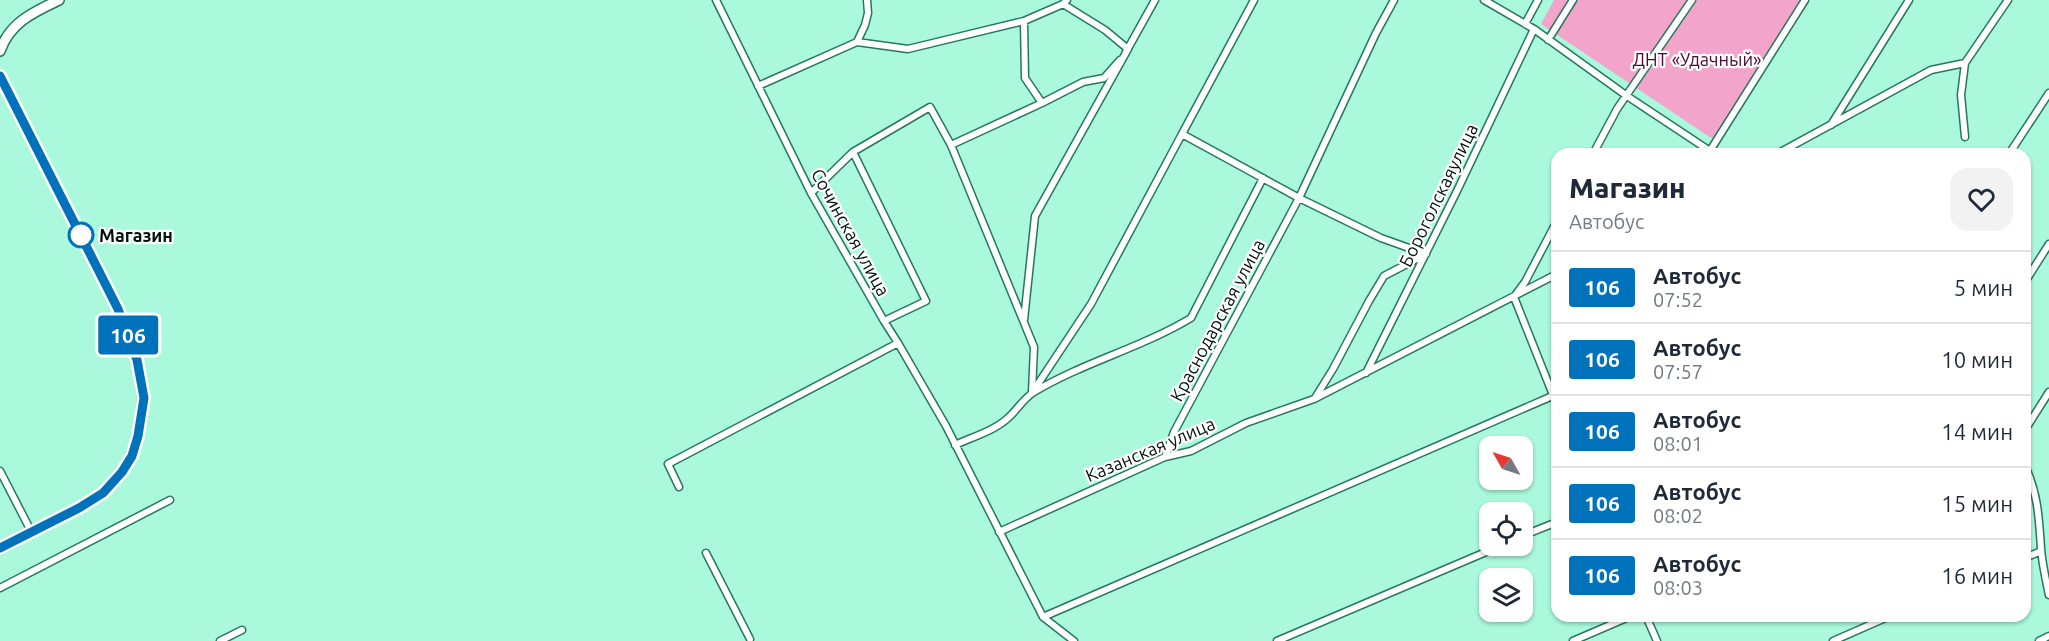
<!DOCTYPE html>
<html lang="ru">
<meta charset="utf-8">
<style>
:root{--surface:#fff;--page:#f2f2f3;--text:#1f2937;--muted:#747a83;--line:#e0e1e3}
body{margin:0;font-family:Ubuntu,sans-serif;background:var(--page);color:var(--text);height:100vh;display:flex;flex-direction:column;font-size:22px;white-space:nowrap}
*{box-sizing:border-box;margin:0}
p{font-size:20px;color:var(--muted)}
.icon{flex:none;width:33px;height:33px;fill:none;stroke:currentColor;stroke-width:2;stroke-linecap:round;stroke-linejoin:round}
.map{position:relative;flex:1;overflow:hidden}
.panel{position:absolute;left:1551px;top:148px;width:480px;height:474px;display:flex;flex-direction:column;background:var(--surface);border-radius:18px;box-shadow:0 2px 4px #0004}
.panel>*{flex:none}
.badge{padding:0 12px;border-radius:4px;font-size:21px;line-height:39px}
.needle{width:39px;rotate:309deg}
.controls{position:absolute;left:1479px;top:436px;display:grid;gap:12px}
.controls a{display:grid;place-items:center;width:54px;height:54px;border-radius:12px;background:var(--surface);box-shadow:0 2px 4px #0004;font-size:30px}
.map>.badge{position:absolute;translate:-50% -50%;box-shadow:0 0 0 3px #fff}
.round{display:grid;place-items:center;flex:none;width:63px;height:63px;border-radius:18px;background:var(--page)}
.headline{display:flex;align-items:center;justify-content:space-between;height:102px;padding:0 18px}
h1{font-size:28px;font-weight:800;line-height:45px}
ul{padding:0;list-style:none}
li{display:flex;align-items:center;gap:18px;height:72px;padding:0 18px;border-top:2px solid var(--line)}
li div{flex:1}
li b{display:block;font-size:22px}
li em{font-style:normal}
li .badge{min-width:66px;font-weight:700;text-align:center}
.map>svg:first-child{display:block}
.green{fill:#f3a4ca}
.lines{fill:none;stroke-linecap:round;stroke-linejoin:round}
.street-casing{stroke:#27765e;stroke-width:9}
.secondary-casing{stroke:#27765e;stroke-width:12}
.street{stroke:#fff;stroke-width:6}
.secondary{stroke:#fff;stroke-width:9}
.line-casing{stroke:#fff;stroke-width:14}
.line{stroke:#0072bc;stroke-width:9}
.stop-dot{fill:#fff;stroke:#0072bc;stroke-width:3}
.labels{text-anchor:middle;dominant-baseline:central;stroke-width:4.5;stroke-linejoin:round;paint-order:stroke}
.park-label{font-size:18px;fill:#4d0932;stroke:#fff}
.street-label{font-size:18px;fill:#00120b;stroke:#fff}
.stop-label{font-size:18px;font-weight:bold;fill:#00120b;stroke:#fff;text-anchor:start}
</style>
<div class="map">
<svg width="2049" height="641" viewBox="0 0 2049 641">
<rect width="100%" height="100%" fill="#abf9dc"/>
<!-- green -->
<path class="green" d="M1554,0h248l-88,140 -173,-116z"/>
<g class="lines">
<!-- street casing -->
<g class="street-casing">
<path id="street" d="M716,0l95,193 73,128 42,-20 -73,-149
M1484,0l50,29 93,67 83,55
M1024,21l1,57 17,25
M1525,24l13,-24
M1548,40l25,-40
M857,42l51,7 116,-28 39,-17 4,-4
M1126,52l29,-52
M758,86l99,-44 8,-17 3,-12 -1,-13
M1831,125l78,-125
M1182,134l72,-134
M1965,137l-4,-42 4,-32 43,-63
M951,145l91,-42 41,-21 21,-4 16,-18
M1593,154l24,-45 75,-109
M1708,154l97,-154
M1777,154l154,-84 34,-7
M2009,154l40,-61
M811,193l42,-41 77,-45 21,38 83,202 -2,45
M1557,221l-32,61 -11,15 43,108
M2025,282l24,-38
M1024,320l11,-104 93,-167 -23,-19 -42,-26
M884,321l14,22 48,83 97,191 31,24
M1366,373l91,-182 77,-162
M1032,393l59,-89 91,-170 117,64 82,40 45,16
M1315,398l18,-29 36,-68 15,-25 42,-22
M2025,430l24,-38
M955,445c17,-8 39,-14 53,-27 9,-8 16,-20 26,-26 50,-30 107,-44 157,-74l72,-140
M1165,457l9,-25 125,-234 77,-165 18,-33
M2025,466c13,27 14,53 16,82 1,16 5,32 8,47
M0,471l32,62
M679,487l-11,-23 230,-121
M999,532l166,-75 26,-6 55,-28 68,-24 243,-125
M1522,536l35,-14
M706,553l44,86
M2025,558l16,-7
M0,588l170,-88
M1646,616l11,25
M1043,617l514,-223
M220,641l22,-11
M1277,641l223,-95
M1573,641l58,-25
M1833,641l57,-25
M2039,641l10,-5"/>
</g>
<!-- secondary casing -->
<g class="secondary-casing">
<path id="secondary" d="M0,51c10,-29 34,-39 59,-51
M0,76l118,232 19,52 6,38 -5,38 -7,20 -9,16 -19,21 -24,15 -79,41"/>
</g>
<!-- street -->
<use href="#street" class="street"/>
<!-- secondary -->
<use href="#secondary" class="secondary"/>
</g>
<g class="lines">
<!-- line casing -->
<g class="line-casing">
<path id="line" d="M0,76l118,233 19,51 7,38 -6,38 -6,20 -10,16 -19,21 -24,15 -79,40"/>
</g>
<!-- line -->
<use href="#line" class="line"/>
</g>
<!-- markers -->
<circle class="stop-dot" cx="81" cy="235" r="12"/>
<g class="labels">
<!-- park labels -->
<g class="park-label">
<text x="1697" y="59">ДНТ «Удачный»</text>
</g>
<!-- street labels -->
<g class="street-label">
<text transform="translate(1438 195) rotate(-64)">Бороголскаяулица</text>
<text transform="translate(851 232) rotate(61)">Сочинская улица</text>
<text transform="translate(1217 320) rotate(-62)">Краснодарская улица</text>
<text transform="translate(1150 449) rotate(-23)">Казанская улица</text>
</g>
<!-- stop labels -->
<g class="stop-label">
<text x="99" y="235">Магазин</text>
</g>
</g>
</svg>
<div class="controls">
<a><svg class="needle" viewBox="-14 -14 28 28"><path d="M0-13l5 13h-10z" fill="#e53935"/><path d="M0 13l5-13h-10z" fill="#747a83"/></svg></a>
<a><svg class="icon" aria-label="locate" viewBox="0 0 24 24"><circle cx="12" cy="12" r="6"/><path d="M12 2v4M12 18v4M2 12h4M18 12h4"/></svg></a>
<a><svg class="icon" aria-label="layers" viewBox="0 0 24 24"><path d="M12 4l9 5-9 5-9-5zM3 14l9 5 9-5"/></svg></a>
</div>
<b class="badge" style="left:128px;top:335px;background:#0072bc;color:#fff">106</b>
<section class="panel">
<div class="headline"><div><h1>Магазин</h1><p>Автобус</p></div><a class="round"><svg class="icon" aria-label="heart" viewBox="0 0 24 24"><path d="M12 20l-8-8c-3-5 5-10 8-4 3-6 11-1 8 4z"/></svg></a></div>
<ul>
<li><span class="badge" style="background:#0072bc;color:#fff">106</span><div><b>Автобус</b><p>07:52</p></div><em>5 мин</em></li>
<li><span class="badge" style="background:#0072bc;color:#fff">106</span><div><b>Автобус</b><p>07:57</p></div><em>10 мин</em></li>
<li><span class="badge" style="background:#0072bc;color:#fff">106</span><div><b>Автобус</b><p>08:01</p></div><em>14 мин</em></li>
<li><span class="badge" style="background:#0072bc;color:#fff">106</span><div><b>Автобус</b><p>08:02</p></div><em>15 мин</em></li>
<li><span class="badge" style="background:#0072bc;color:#fff">106</span><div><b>Автобус</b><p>08:03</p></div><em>16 мин</em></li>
</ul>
</section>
</div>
